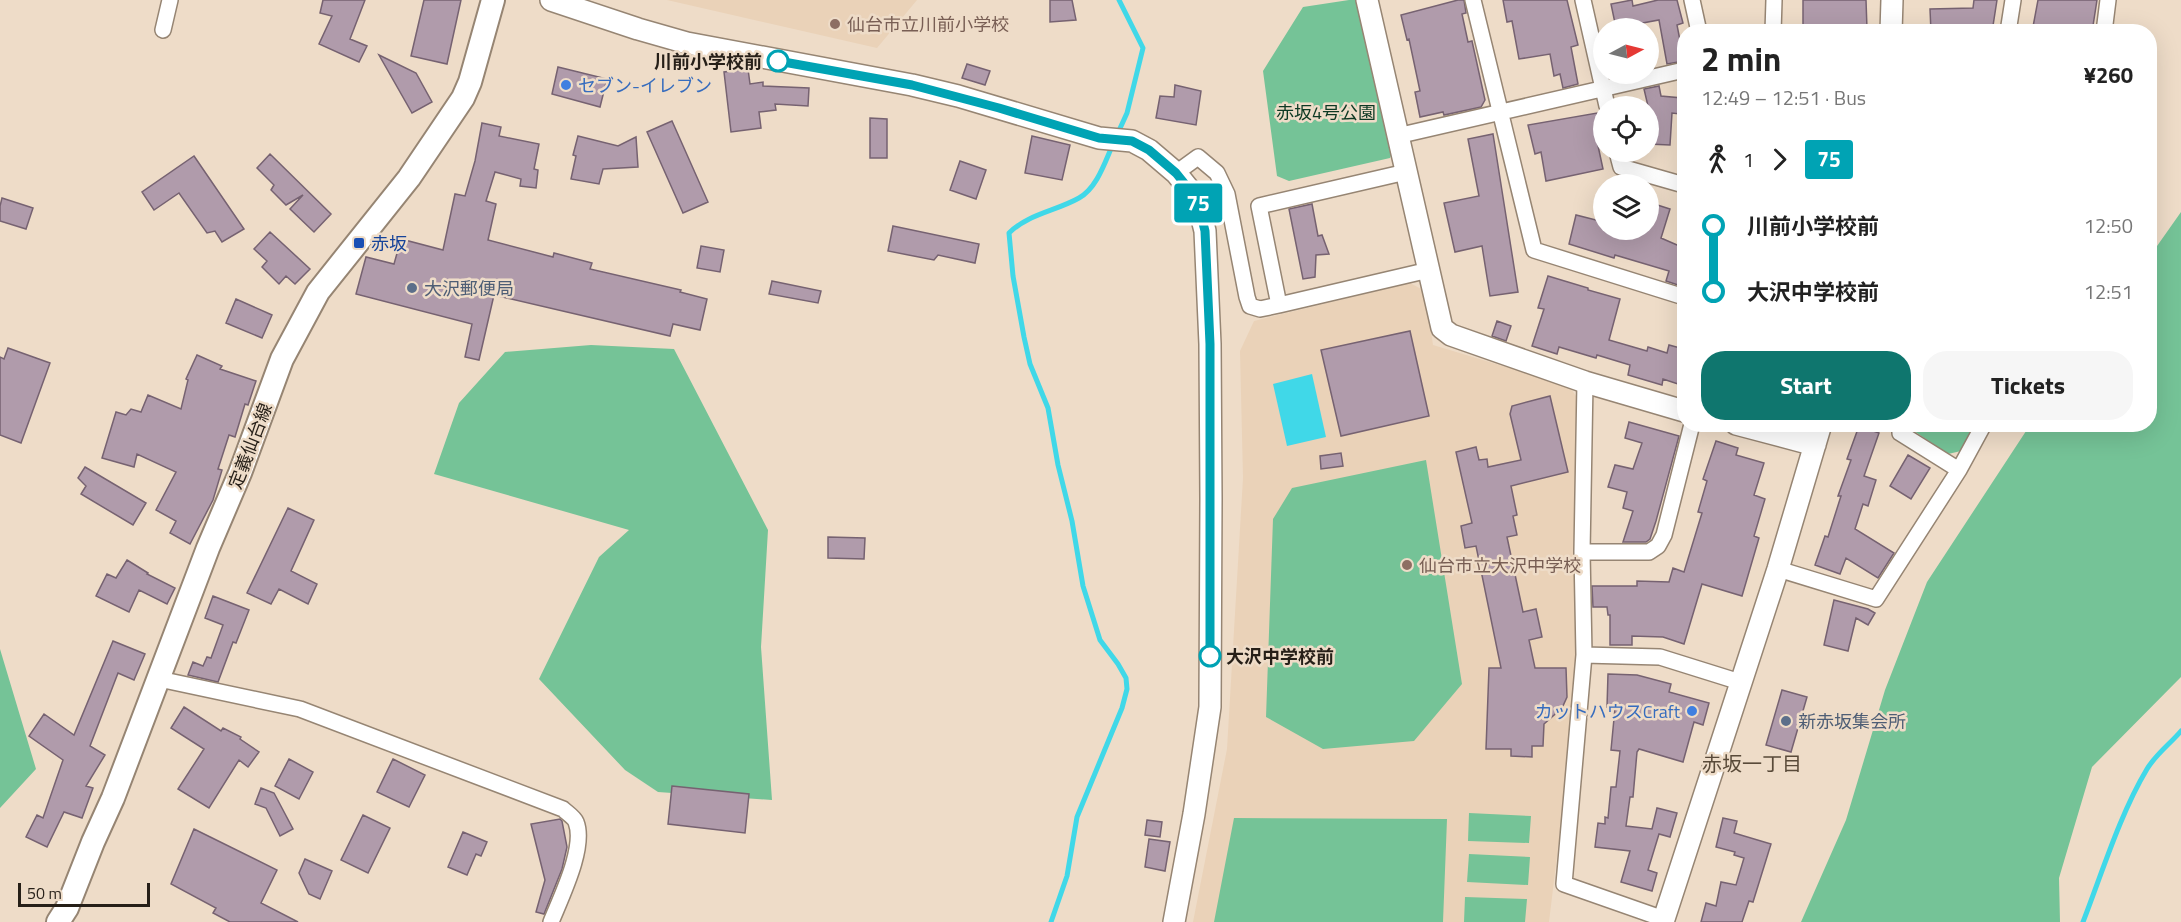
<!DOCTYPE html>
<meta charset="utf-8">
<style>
:root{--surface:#fff;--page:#f6f6f6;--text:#222;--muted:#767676;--accent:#0f766e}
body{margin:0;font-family:"Titillium Web","Noto Sans JP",sans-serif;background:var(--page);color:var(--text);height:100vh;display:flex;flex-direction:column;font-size:22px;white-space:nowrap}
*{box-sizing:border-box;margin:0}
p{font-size:20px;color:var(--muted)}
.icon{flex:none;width:33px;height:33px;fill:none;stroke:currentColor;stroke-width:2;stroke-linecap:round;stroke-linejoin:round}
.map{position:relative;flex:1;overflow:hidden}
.side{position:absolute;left:1677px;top:24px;width:480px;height:408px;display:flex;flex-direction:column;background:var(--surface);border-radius:24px;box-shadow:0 6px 24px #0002}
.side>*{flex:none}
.badge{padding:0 12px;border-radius:4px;font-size:21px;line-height:39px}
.needle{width:39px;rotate:83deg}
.controls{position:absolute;left:1593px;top:18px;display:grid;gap:12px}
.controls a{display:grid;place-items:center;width:66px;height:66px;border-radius:50%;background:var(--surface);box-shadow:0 6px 24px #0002;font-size:30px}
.scale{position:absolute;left:18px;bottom:15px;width:132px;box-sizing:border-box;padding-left:6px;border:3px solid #261f18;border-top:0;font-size:16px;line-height:21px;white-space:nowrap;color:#261f18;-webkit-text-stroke:4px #eedcc8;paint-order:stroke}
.map>.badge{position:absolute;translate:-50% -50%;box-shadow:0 0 0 3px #fff}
.legs{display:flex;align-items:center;gap:9px;height:66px;padding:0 24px;font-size:20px}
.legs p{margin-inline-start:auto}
.overview{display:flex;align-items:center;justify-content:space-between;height:102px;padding:0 24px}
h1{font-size:33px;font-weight:700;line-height:45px}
.button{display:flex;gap:12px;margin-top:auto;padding:12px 24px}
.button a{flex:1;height:69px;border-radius:24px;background:var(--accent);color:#fff;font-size:24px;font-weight:700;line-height:69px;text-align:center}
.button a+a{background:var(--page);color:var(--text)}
ul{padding:0 24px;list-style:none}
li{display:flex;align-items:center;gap:21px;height:66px;font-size:22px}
li i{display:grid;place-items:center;width:9px;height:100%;margin:0 8px;background:currentColor}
li i::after{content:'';width:15px;height:15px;margin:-8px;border:4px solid;border-radius:50%;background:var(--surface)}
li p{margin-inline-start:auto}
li:first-child i{background:linear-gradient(#0000 50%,currentColor 0)}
li:last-child i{background:linear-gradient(currentColor 50%,#0000 0)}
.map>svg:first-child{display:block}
.built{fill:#ead2b8}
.green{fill:#75c397}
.water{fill:#40d8e8}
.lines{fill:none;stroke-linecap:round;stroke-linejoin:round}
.stream{stroke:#40d8e8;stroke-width:5}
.building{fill:#b09bab;stroke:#766271;stroke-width:1.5}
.street-casing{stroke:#968573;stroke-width:18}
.secondary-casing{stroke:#968573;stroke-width:24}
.primary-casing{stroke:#968573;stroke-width:26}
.street{stroke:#fff;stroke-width:15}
.secondary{stroke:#fff;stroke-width:21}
.primary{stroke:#fff;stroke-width:22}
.line-1-casing{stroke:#fff;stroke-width:14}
.line-1{stroke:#00a3b4;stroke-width:9}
.education-dot{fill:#8d6e63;stroke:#eedcc8;stroke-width:2}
.stop-1-dot{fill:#fff;stroke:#00a3b4;stroke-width:3}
.shop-dot{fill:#3f7fe0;stroke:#eedcc8;stroke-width:2}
.transit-dot{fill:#1a4fb4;stroke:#eedcc8;stroke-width:2}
.service-dot{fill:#5c6f8a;stroke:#eedcc8;stroke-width:2}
.labels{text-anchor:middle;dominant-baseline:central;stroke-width:5;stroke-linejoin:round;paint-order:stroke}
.education-label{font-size:18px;fill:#785e54;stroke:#eedcc8;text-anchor:start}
.stop-label{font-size:18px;font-weight:bold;fill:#261f18;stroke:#eedcc8;text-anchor:end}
.shop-label{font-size:18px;fill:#366cbe;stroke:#eedcc8;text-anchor:start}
.park-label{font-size:18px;fill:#0c3923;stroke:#eedcc8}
.transit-label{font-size:18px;fill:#164399;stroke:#eedcc8;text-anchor:start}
.service-label{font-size:18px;fill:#4e5e75;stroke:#eedcc8;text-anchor:start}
.street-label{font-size:18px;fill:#261f18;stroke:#eedcc8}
.neighbourhood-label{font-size:20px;fill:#594a39;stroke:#eedcc8}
</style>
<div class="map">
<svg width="2181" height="922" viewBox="0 0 2181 922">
<rect width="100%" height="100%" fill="#eedcc8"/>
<!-- built -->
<path class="built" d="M667,0h250l-40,48z
M1410,283l15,8 8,54 136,41 7,10 1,294 -28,232h-356l34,-173 16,-271 -3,-127 14,-30z"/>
<!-- green -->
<path class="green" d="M1349,0h10l35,148 -4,10 -101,23 -12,-5 -14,-105 40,-64z
M2181,212v465l-89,90 -33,111 1,44h-259l45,-102 39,-130 42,-108 103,-157 120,-1v-168z
M591,345l83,4 94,181 -7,117 11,153 -114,-8 -33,-22 -86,-91 60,-122 30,-27 -195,-56 25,-71 46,-51z
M1910,425h66l-15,26 -13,3 -37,-25z
M1426,460l36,224 -48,57 -91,8 -57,-32 7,-198 19,-31z
M0,649l36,120 -36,39z
M1469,813l62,3 -2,27 -61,-2z
M1234,818l213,1 -4,103h-229z
M1469,854l61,3 -2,28 -61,-3z
M1465,897l62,2 -2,23h-61z"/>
<!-- water -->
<path class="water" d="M1312,374l14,63 -39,9 -14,-62z"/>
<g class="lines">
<!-- stream -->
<path class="stream" d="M1117,135l10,-22 16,-65 -24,-48
M1051,922l16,-46 10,-59 45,-109 5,-19 -1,-11 -8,-14 -18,-24 -17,-54 -11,-65 -14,-56 -10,-57 -18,-44 -6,-27 -11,-61 -4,-43c19,-19 47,-22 70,-35 18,-10 26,-36 34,-54
M2083,922c19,-49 37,-108 64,-153 9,-15 23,-25 34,-38"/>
</g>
<!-- building -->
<path class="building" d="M323,0h42l-15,39 17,7 -8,16 -40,-18 13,-28 -12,-3z
M424,0h37l-14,64 -36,-8z
M1050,0h22l4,20 -26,2z
M1458,0h6l2,13 -4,1 6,28 4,-1 13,59 -4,7 -37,8 -1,-3 -23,5 -5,-25 5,-1 -11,-52 -2,1 -6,-25z
M1503,0h64l11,45 -7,2 7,37 -15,4 -3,-14 -6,2 -4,-22 -31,5 -7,-38 -5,1z
M1632,0l1,6 25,-6h19l6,23 -6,2 7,36 -17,3 -8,-44 -43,8 -5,-24z
M1803,0h63l1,29 -49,2v-3h-15z
M1974,0h23l-5,32h-61l-1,-23 43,-1z
M2038,0h59l-5,32h-60z
M379,55l37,18 16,29 -20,11z
M967,64l23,7 -5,14 -23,-7z
M558,67l49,12 -7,28 -48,-13z
M748,69l2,15 13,-2v4l46,2 -1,18 -33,-2 1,6 -17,2 2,16 -30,4 -7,-60z
M1175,85l26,6 -5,34 -40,-7 4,-22 14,1z
M1659,86l2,10 21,2 -2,16 -8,-1 -2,32 -22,-1v-38l-4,-17z
M1597,113l5,27 -5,1 6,28 -57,12 -5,-29 -6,2 -7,-29z
M870,118l17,1v39h-17z
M672,121l36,81 -25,11 -36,-81z
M482,123l19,4 -2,9 40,8 -5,25 4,1 -2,18 -16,-2 1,-7 -26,-7 -9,29 10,3 -8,36 65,17 1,-4 38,10 -2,6 91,21 -1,2 27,7 -7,31 -27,-6 -3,12 -176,-41 -15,65 -14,-3 7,-33 -116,-30 10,-37 28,7 7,-25 42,11 12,-56 10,2 10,-35z
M1493,134l25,158 -28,4 -8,-50 -27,6 -11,-49 35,-7 -11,-57z
M578,136l40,10 18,-9 2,30 -35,2 -4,15 -28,-5 5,-23 -3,-1z
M1032,136l38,9 -8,35 -37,-7z
M270,154l61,60 -17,18 -24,-23 13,-14 -17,10 -15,-15 3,-5 -17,-17z
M194,156l50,73 -22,13 -7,-11 -8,2 -28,-40 -25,17 -12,-18z
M960,161l26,9 -10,29 -26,-9z
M2,198l31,10 -7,21 -26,-8v-15z
M1648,202l22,7 -9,29 23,10v39l-18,-6 3,-10 -54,-16 -1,3 -45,-14 7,-29 28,7v8h44z
M1312,204l6,32 4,-1 7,19 -13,1 -1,22 -12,2 -14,-70z
M893,226l86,18 -4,19 -37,-8 -4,5 -46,-9z
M270,232l40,37 -15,15 -9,-8 -7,8 -17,-17 5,-6 -13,-12z
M701,246l23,4 -4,22 -23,-4z
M1548,276l40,12v2l32,9 -11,41 38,11 1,-4 19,6 2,-8 15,4v37l-21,-7 -1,6 -34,-10 2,-10 -33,-10 -1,3 -37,-11 -2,7 -25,-8 12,-37 -6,-1z
M772,281l49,10 -3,12 -49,-9z
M236,299l36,16 -10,23 -36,-15z
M1497,321l14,5 -5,15 -14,-5z
M1410,331l19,85 -88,20 -20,-86z
M8,348l42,15 -29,80 -21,-8v-78l4,2z
M197,355l25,11 -2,3 36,12 -8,24 -3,-1 -10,33 -6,-2 -11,34 4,1 -9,30 -23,44 -20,-11 6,-12 -20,-11 20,-38 -39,-18 -3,13 -32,-9 14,-46 10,3 5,-6 10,3 7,-17 33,14 7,-29 -2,-1z
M1550,396l18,76 -57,14 6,29 -4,1 4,19 -10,2 16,75 13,-3 6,28 -13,3 6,28h31l1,29 -5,11 -18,16 -1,22h-11v11l-21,-1v-7h-25l3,-81h12l-25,-122 -11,2 -4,-22 11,-3 -16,-71 20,-5 3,13 8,-1 1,8 33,-7 -11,-46 2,-8z
M1629,422l50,14 -23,85 -6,18 -4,3h-23l10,-31 -10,-3 4,-16 -19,-5 7,-22 18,4 9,-26 -17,-5z
M1859,426l20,7 -15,43 12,4 -8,26 -5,-2 -8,25 39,24 -16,25 -32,-20 -6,16 -25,-9 10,-29 3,1 13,-41h-3l13,-36 -4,-1z
M1716,441l22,7 -2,7 28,8 -10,32 11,4 -11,37 5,2 -17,58 -40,-12 -18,60 -21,-7 -31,-1v9h-22v-30h-2l-1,-8h-14l-1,-21h45v-5l32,1 4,-14 11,4 18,-59 -4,-1 9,-31 -4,-2z
M1341,453l2,13 -22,3 -1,-13z
M1908,455l22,13 -19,31 -21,-13z
M85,467l61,36 -13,22 -52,-31 5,-8 -8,-8z
M288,508l26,12 -23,51 26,13 -9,20 -29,-15 -8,15 -24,-11z
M828,537l37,1 -1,21 -36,-1z
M127,560l21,13 -1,1 28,14 -8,16 -28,-14 -10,22 -33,-16 11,-22 9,4z
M213,596l36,14 -13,33 -3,-1 -15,40 -30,-7 5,-13 10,4 4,-9 4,1 12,-33 -18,-7z
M1834,600l34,9 7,4 -7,12 -12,-7 -8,33 -24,-6z
M113,641l32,13 -11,26 -16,-7 -28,73 15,9 -19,31 7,2 -11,30 -18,-6 -17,35 -21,-10 11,-22 6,3 20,-58 -34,-24 15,-22 30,21z
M1608,674l29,1 34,9 -2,8 40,11 -6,22 -9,-3 -11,40 -44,-13 -2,3 -4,45h-3l-4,29 26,3 5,-21 20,5 -7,24 -11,-3 -11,36 9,3 -5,18 -31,-9 9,-31 -35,-4 3,-24 7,1v-7l3,1 3,-31h5l4,-36 -9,-1 4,-42 -8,-1z
M1782,690l25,7 -16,55 -25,-7z
M184,707l37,24 2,-3 18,9 -1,2 19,13 -11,15 -9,-7 -30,48 -31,-19 26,-40 -33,-21z
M289,759l24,13 -14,27 -24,-13z
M393,759l32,16 -16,32 -32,-15z
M672,786l77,8 -4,39 -77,-9z
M261,788l13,5 19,36 -13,7 -14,-28 -11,-4z
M363,815l27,13 -22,45 -27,-13z
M1723,818l14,3 -3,12 37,11 -18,58 -4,-1 -7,21h-41l5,-19 10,3 5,-24 15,3 8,-27 -10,-3 1,-3 -19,-5z
M560,819l2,2 5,26 -5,22 -18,45 -8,-2 9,-32 -14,-56z
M1147,820l15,2 -2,15 -15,-2z
M194,829l83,41 -16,33 37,19h-68l-17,-9 3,-5 -45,-24z
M463,832l24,10 -6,14 -5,-2 -9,21 -19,-8z
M1149,839l21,3 -5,29 -20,-4z
M305,859l27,12 -12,28 -11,-5 -10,-21z"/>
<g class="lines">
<!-- street casing -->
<g class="street-casing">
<path id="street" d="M1473,0l61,250 150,47
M1583,0l24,106
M1692,0l7,32
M163,30l7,-30
M1773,32l1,-32
M2008,32l5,-32
M2104,32l4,-32
M1397,136l287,-66
M1617,152l4,15 63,18
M1406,172l-147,34 20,99 150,-35
M1176,173l22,-16 19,16 10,21 20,103 3,9 10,3 19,-4
M1585,382l-3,170 2,103 -20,229 100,35
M1900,424v9l59,37
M1582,552h67l9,-6 6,-11 28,-111
M1778,569l98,30 83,-129 25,-46
M1584,655l76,2 80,25
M159,679l141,30 263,100c4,4 11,8 13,13 10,25 -15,75 -25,100"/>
</g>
<!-- secondary casing -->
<g class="secondary-casing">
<path id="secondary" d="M551,0l87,29 49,14 225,42 46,11 141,42 33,3 17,9 27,23 21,26 8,32 5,113 1,155 -1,208 -16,107 -20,108
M1367,0l75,328 9,7 134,47 99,29
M1891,32l1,-32
M1736,424l79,21
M1663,922l115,-353 43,-145"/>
</g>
<!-- primary casing -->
<g class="primary-casing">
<path id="primary" d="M58,922l9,-14 26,-66 20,-44 95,-250 32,-75 42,-114 36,-67 91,-114 54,-80 7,-16 23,-82"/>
</g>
<!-- street -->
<use href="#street" class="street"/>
<!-- secondary -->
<use href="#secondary" class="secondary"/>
<!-- primary -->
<use href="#primary" class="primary"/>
</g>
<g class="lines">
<!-- line-1 casing -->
<g class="line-1-casing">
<path id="line-1" d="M778,61l134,24 87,23 100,30 33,3 17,9 27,23 21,26 8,32 5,113v312"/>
</g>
<!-- line-1 -->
<use href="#line-1" class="line-1"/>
</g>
<!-- markers -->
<g class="education-dot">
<circle cx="835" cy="24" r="6"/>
<circle cx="1407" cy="565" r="6"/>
</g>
<g class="stop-1-dot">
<circle cx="778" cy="61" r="10"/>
<circle cx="1210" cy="656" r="10"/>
</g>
<g class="shop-dot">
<circle cx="566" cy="85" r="6"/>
<circle cx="1692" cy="711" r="6"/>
</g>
<rect class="transit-dot" x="353" y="237" width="12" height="12" rx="3"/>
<g class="service-dot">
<circle cx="412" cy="288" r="6"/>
<circle cx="1786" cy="721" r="6"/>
</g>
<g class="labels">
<!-- education labels -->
<g class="education-label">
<text x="847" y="24">仙台市立川前小学校</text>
<text x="1419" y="565">仙台市立大沢中学校</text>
</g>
<!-- stop labels -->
<g class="stop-label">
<text x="762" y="61">川前小学校前</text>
<text x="1226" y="656" text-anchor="start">大沢中学校前</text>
</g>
<!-- shop labels -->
<g class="shop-label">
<text x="578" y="85">セブン-イレブン</text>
<text x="1680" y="711" text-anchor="end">カットハウスCraft</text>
</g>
<!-- park labels -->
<g class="park-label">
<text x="1326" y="112">赤坂4号公園</text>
</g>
<!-- transit labels -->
<g class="transit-label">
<text x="371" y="243">赤坂</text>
</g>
<!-- service labels -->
<g class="service-label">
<text x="424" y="288">大沢郵便局</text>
<text x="1798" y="721">新赤坂集会所</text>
</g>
<!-- street labels -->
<g class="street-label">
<text transform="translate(250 446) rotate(-69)">定義仙台線</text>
</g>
<!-- neighbourhood labels -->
<g class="neighbourhood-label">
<text x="1752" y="763">赤坂一丁目</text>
</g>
</g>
</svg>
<div class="controls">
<a><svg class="needle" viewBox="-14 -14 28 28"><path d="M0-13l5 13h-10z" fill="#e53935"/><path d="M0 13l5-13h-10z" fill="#767676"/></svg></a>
<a><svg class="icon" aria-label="locate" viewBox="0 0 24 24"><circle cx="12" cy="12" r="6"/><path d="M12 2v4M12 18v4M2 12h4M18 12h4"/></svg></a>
<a><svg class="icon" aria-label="layers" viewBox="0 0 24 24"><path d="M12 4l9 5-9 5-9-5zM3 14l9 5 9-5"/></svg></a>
</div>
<div class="scale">50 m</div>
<b class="badge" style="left:1198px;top:203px;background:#00a3b4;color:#fff">75</b>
<section class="side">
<div class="overview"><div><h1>2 min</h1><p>12:49 – 12:51 · Bus</p></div><b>¥260</b></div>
<div class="legs"><svg class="icon" aria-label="walk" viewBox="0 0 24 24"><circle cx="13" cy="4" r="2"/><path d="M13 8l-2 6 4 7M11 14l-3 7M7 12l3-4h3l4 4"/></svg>1<svg class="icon" aria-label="forward" viewBox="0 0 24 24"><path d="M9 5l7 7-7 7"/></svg><b class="badge" style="background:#00a3b4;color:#fff">75</b></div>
<ul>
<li><i style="color:#00a3b4"></i><b>川前小学校前</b><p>12:50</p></li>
<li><i style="color:#00a3b4"></i><b>大沢中学校前</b><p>12:51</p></li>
</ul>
<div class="button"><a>Start</a><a>Tickets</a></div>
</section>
</div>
